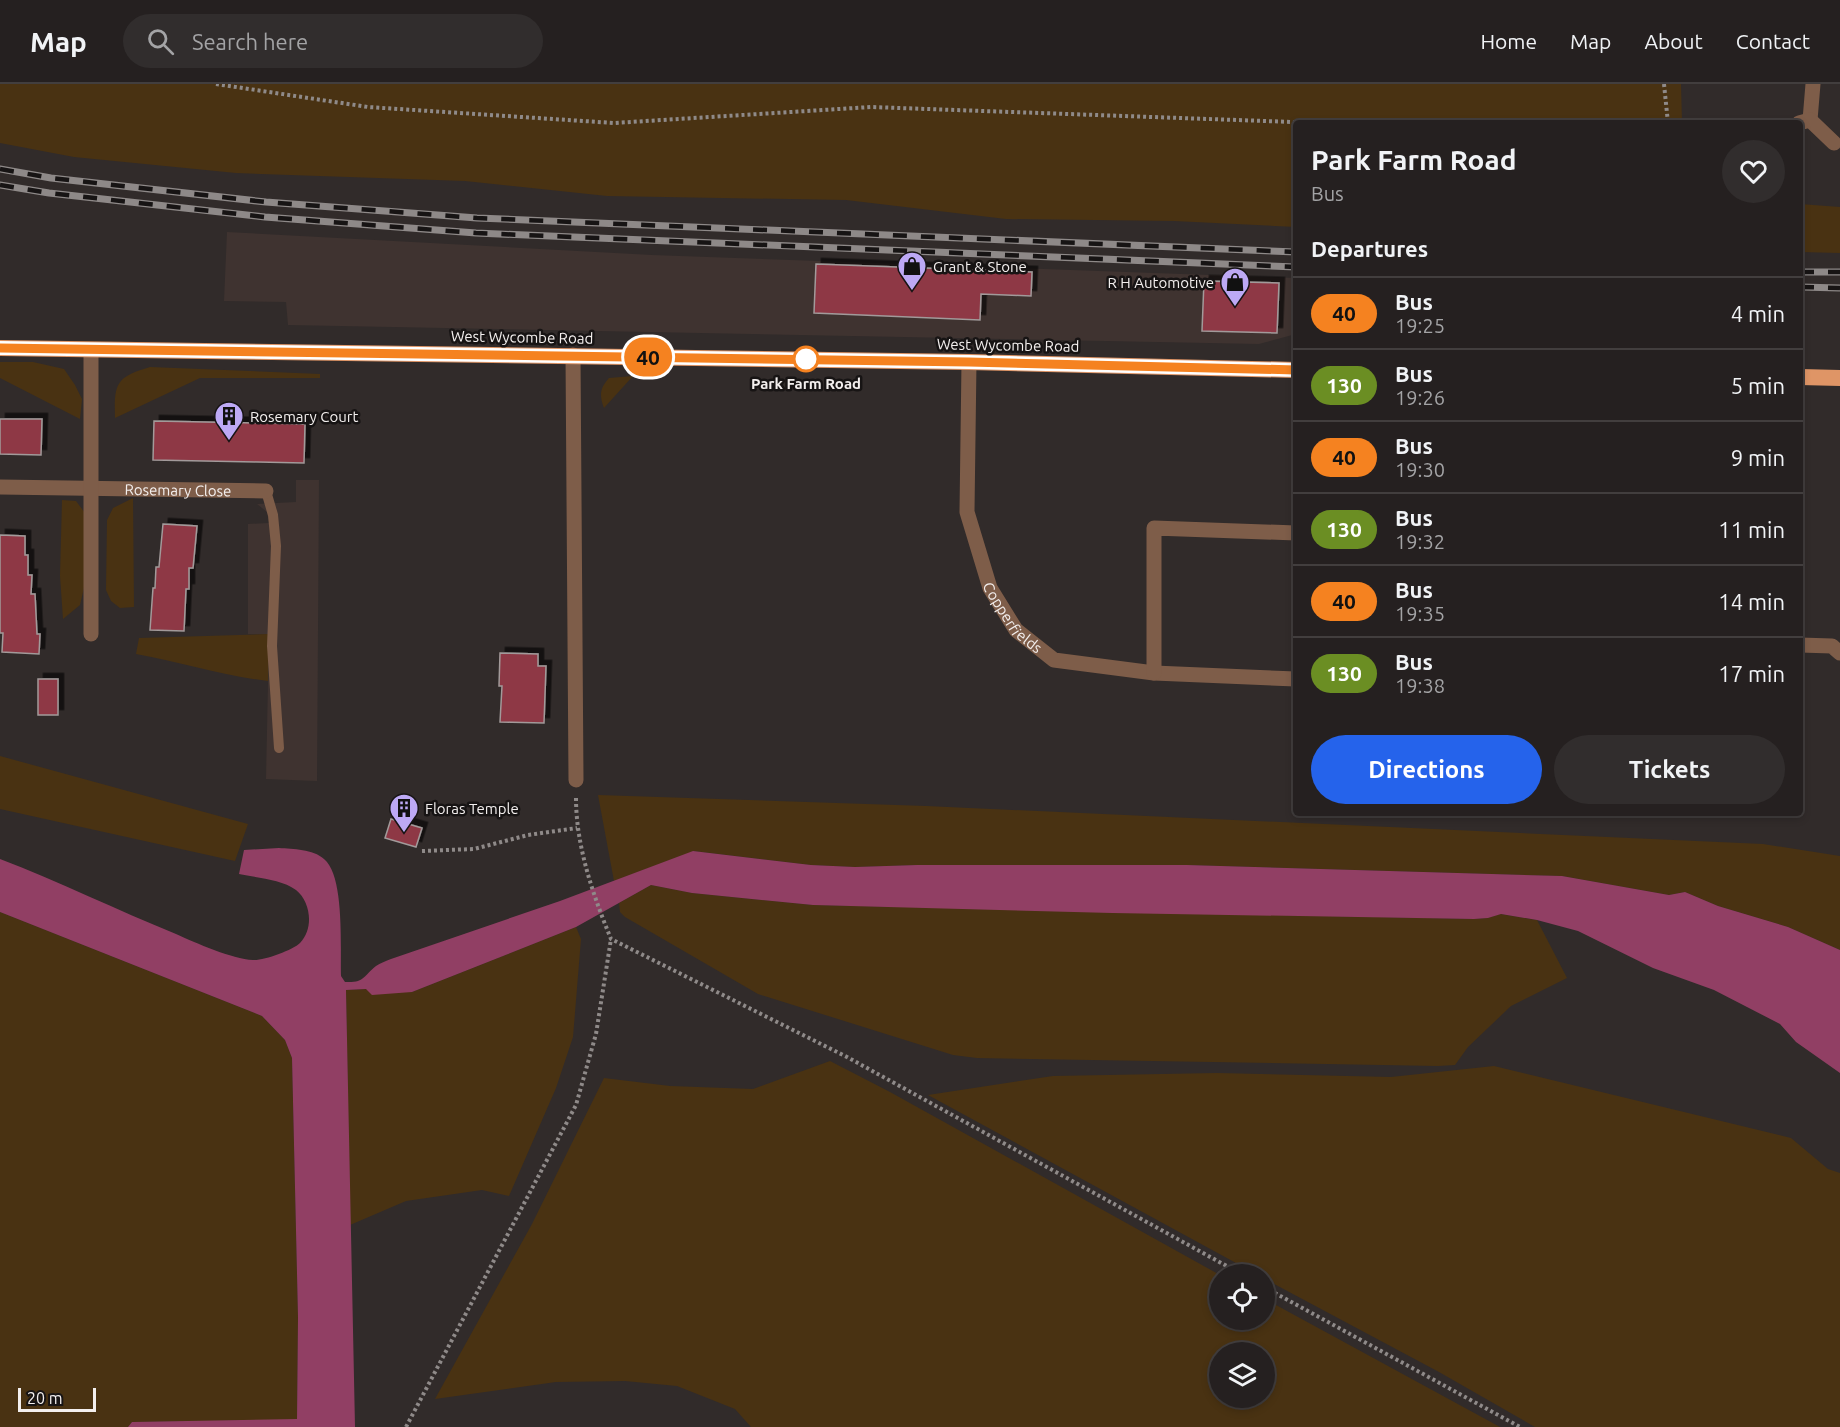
<!DOCTYPE html>
<style>
:root{--surface:#252020;--page:#312d2d;--text:#f1f3f6;--muted:#a3a3a5;--line:#423e3e;--accent:#2563eb}
body{margin:0;font-family:Ubuntu,sans-serif;background:var(--page);color:var(--text);height:100vh;display:flex;flex-direction:column;font-size:22px;white-space:nowrap}
*{box-sizing:border-box;margin:0}
p{font-size:20px;color:var(--muted)}
.icon{flex:none;width:33px;height:33px;fill:none;stroke:currentColor;stroke-width:2;stroke-linecap:round;stroke-linejoin:round}
.map{position:relative;flex:1;overflow:hidden}
.details{position:absolute;left:1293px;top:36px;width:510px;height:696px;display:flex;flex-direction:column;background:var(--surface);border-radius:6px;box-shadow:0 3px 9px #0003,0 0 0 2px var(--line)}
.details>*{flex:none}
.badge{padding:0 12px;border-radius:20px;font-size:21px;line-height:39px}
.fabs{position:absolute;left:1209px;top:1180px;display:grid;gap:12px}
.fabs a{display:grid;place-items:center;width:66px;height:66px;border-radius:50%;background:var(--surface);box-shadow:0 3px 9px #0003,0 0 0 2px var(--line);font-size:30px}
.scale{position:absolute;left:18px;bottom:15px;width:78px;box-sizing:border-box;padding-left:6px;border:3px solid #f3efee;border-top:0;font-size:16px;line-height:21px;white-space:nowrap;color:#f3efee;-webkit-text-stroke:4px #171414;paint-order:stroke}
.map>.badge{position:absolute;translate:-50% -50%;box-shadow:0 0 0 3px #fff}
h2{padding:0 18px;font-size:22px;line-height:54px}
.round{display:grid;place-items:center;flex:none;width:63px;height:63px;border-radius:32px;background:var(--page)}
.overview{display:flex;align-items:center;justify-content:space-between;height:102px;padding:0 18px}
h1{font-size:28px;font-weight:700;line-height:45px}
.cta{display:flex;gap:12px;margin-top:auto;padding:12px 18px}
.cta a{flex:1;height:69px;border-radius:36px;background:var(--accent);color:#fff;font-size:24px;font-weight:700;line-height:69px;text-align:center}
.cta a+a{background:var(--page);color:var(--text)}
ul{padding:0;list-style:none}
li{display:flex;align-items:center;gap:18px;height:72px;padding:0 18px;border-top:2px solid var(--line)}
li div{flex:1}
li b{display:block;font-size:22px}
li em{font-style:normal}
li .badge{min-width:66px;font-weight:700;text-align:center}
header{display:flex;align-items:center;gap:36px;box-sizing:border-box;height:84px;padding:0 30px;background:var(--surface);border-bottom:2px solid var(--line)}
header strong{font-size:28px}
nav{display:flex;gap:33px;margin-inline-start:auto;font-size:21px}
.search{width:420px;height:54px;background:var(--page);display:flex;align-items:center;gap:15px;box-sizing:border-box;padding:0 21px;border-radius:33px;color:var(--muted);font-size:22px}
.map>svg:first-child{display:block}
.built{fill:#3f3330}
.green{fill:#493212;fill-rule:evenodd}
.water{fill:#913f64}
.building{fill:#8e3845;stroke:#a29a9a;stroke-width:1.5;filter:url(#shadow)}
.lines{fill:none;stroke-linecap:round;stroke-linejoin:round}
.path{stroke:#8f8a89;stroke-width:4;stroke-dasharray:3 3;stroke-linecap:butt}
.service{stroke:#7e5d49;stroke-width:10}
.minor{stroke:#7e5d49;stroke-width:15}
.trunk{stroke:#df9566;stroke-width:16}
.rail-casing{stroke:#8e8988;stroke-width:7}
.rail{stroke:#171414;stroke-width:4.5;stroke-dasharray:14;stroke-linecap:butt}
.line-casing{stroke:#fff;stroke-width:14}
.line{stroke:#f58220;stroke-width:9}
.stop-dot{fill:#fff;stroke:#f58220;stroke-width:3}
.labels{text-anchor:middle;dominant-baseline:central;stroke-width:5;stroke-linejoin:round;paint-order:stroke}
.poi-label{font-size:15px;fill:#f3efee;stroke:#171414;text-anchor:start}
.street-label{font-size:15px;fill:#f3efee;stroke:#171414}
.stop-label{font-size:15px;font-weight:bold;fill:#f3efee;stroke:#171414}
</style>
<header>
<strong>Map</strong>
<div class="search"><svg class="icon" aria-label="search" viewBox="0 0 24 24"><circle cx="10" cy="10" r="6"/><path d="M15 15l6 6"/></svg>Search here</div>
<nav><a>Home</a><a>Map</a><a>About</a><a>Contact</a></nav>
</header>
<div class="map">
<svg width="1840" height="1343" viewBox="0 0 1840 1343">
<defs>
<filter id="shadow"><feDropShadow dx="5.5" dy="-5.5" stdDeviation="0" flood-color="#0009"/></filter>
</defs>
<rect width="100%" height="100%" fill="#312b2a"/>
<!-- built -->
<path class="built" d="M227,148l425,23 643,23 -2,37 3,5v14l-37,10 -971,-19 -2,-23 -62,-1z
M296,396h23l-2,301 -51,-2 3,-145h-21v-110l21,-1 -2,-11 -10,-8 39,-2z"/>
<!-- green -->
<path class="green" d="M0,0h1681l1,39h-386v104l-122,-6 -168,-2 -160,-19 -239,-4 -142,-15 -229,-8 -162,-16 -74,-14z
M1800,120l40,3v46l-40,-1z
M0,278h33l31,7 11,16 7,14 -2,20 -80,-41z
M150,283l170,7v4h-120l-85,40c-1,-35 1,-41 35,-51z
M633,292l-29,32c-5,-13 -4,-20 5,-30z
M133,414l1,109 -14,1 -9,-7 -5,-11 1,-70 6,-12z
M62,416l14,1 9,12 1,66 -6,26 -17,14 -3,-43z
M269,550l-1,47c-44,-5 -87,-19 -132,-27l3,-16z
M0,672l248,68 -13,37 -235,-52z
M598,711l328,11 837,38 77,12v94l-52,-23 -70,-21 -33,-14 -16,3 -107,-19 -375,-11h-270l-62,2 -44,-2 -117,-14 -80,30z
M651,801l41,8 121,12 661,14 14,-1 12,-4 37,6 30,58 -56,28 -43,41 -13,18 -17,1 -461,-8 -24,-3 -195,-61 -133,-77 -5,-5 -1,-9z
M0,828l262,104 23,24 7,18 6,259 -1,103 -165,2 -4,5h-128z
M576,843l5,12 -8,98 -17,51 -47,108 -27,-6 -76,11 -56,24 -4,-235 20,-1 46,3z
M830,977l60,31 330,183v45h44l1,-21 235,128h-749l-16,-18 -58,-23 -52,-5 -69,1 -121,17 97,-175 72,-146 66,8 83,3zM1220,1269h44v45h-44z
M1494,982l297,72 37,31 12,4v254h-305l-96,-55 -174,-93 -1,-4h-6l-330,-180 125,-19 164,-3 174,4z"/>
<!-- water -->
<path class="water" d="M279,764c14,1 34,1 45,11 21,17 16,90 17,117l4,6c20,1 18,-6 31,-16 4,-3 10,-5 15,-7l169,-58 133,-50 118,14 44,2 62,-2h270l375,11 107,19 16,-3 33,14 70,21 52,23v123l-44,-31 -16,-18 -66,-34 -61,-22 -75,-37 -41,-11 -36,-6 -13,4 -14,1 -362,-6 -299,-8 -121,-12 -41,-8 -75,42 -164,65 -40,3 -6,-6 -20,1 9,437h-227l4,-5 165,-3 1,-102 -6,-259 -7,-18 -23,-24 -262,-104v-53c60,23 117,51 176,75 20,9 56,25 77,26 10,1 40,-10 47,-17 14,-14 11,-41 -4,-53 -15,-11 -39,-12 -57,-16l5,-24z"/>
<!-- building -->
<path class="building" d="M816,180l216,8 -1,24 -50,-2 -1,26 -166,-7z
M1204,197l75,2 -2,50 -75,-2z
M0,335h42l-1,36 -41,-1z
M154,337l151,3 -1,39 -151,-3z
M163,440l34,2 -4,42h-4v21h-3l-2,42 -34,-1 3,-42h2l1,-21h3z
M0,451l25,1v19h3v20h4l-1,19h4l2,40h3l-1,20 -37,-2 1,-19h-3z
M500,569l38,1v12h8l-2,57 -44,-1 2,-36h-3z
M38,595h20v36h-20z
M391,735l31,9 -6,19 -31,-9z"/>
<g class="lines">
<!-- path -->
<path class="path" d="M216,0l152,23 246,16 257,-16 450,16
M1664,0l4,39
M576,714c0,48 17,97 35,141l236,118 396,218
M422,767l52,-2 54,-14 49,-7
M1264,1203l256,140
M406,1343l170,-322 20,-71 15,-95"/>
<!-- service -->
<path class="service" d="M266,407l7,24 3,31 -4,100 7,102"/>
<!-- minor -->
<g class="minor">
<path d="M1810,36l3,-36"/>
<path d="M1799,39l11,-3 24,23"/>
<path d="M573,271l3,425"/>
<path id="s1" d="M969,278l-2,150 23,76 26,42 38,30 100,13 142,6"/>
<path id="s2" d="M0,403l266,4"/>
<path d="M91,550v-284"/>
<path d="M1800,561l32,1 8,7"/>
<path d="M1154,589v-145l142,5"/>
</g>
<!-- trunk -->
<path class="trunk" d="M0,264l969,14 327,8
M1800,293l40,1"/>
<!-- rail casing -->
<g class="rail-casing">
<path id="rail" d="M0,85l51,9 215,24 211,16 819,34
M0,101l49,8 216,24 211,16 820,34
M1800,188h40
M1800,203l40,1"/>
</g>
<!-- rail -->
<use href="#rail" class="rail"/>
</g>
<g class="lines">
<!-- line casing -->
<g class="line-casing">
<path id="line" d="M0,264l969,14 327,8"/>
</g>
<!-- line -->
<use href="#line" class="line"/>
</g>
<!-- icons -->
<defs>
<g id="shop-pin" transform="scale(1.5)"><path d="M0 17L-7.5 6A9.5 9.5 0 1 1 7.5 6Z" fill="#bda9f5" stroke="#171414"/><path d="M-5-2.5h2.3a2.7 3.5 0 0 1 5.4 0H5L5.5 6h-11ZM-1.5-2.5h3a1.5 2.3 0 0 0-3 0Z" fill="#111"/></g>
<g id="building-pin" transform="scale(1.5)"><path d="M0 17L-7.5 6A9.5 9.5 0 1 1 7.5 6Z" fill="#bda9f5" stroke="#171414"/><path d="M-4-6H4V6H1V3H-1V6H-4ZM-2.5-4.3h1.7v1.8h-1.7ZM.8-4.3h1.7v1.8H.8ZM-2.5-1h1.7V.8h-1.7ZM.8-1h1.7V.8H.8Z" fill="#111"/></g>
</defs>
<g fill-rule="evenodd">
<use href="#shop-pin" x="912" y="182"/>
<use href="#shop-pin" x="1235" y="198"/>
<use href="#building-pin" x="229" y="332"/>
<use href="#building-pin" x="404" y="724"/>
</g>
<!-- markers -->
<circle class="stop-dot" cx="806" cy="275" r="12"/>
<g class="labels">
<!-- poi labels -->
<g class="poi-label">
<text x="933" y="182">Grant &amp; Stone</text>
<text x="1214" y="198" text-anchor="end">R H Automotive</text>
<text x="250" y="332">Rosemary Court</text>
<text x="425" y="724">Floras Temple</text>
</g>
<!-- street labels -->
<g class="street-label">
<text transform="translate(522 253) rotate(1)">West Wycombe Road</text>
<text transform="translate(1008 261) rotate(1)">West Wycombe Road</text>
<text stroke="none"><textPath href="#s2" startOffset="178">Rosemary Close</textPath></text>
<text stroke="none"><textPath href="#s1" startOffset="267">Copperfields</textPath></text>
</g>
<!-- stop labels -->
<g class="stop-label">
<text x="806" y="299">Park Farm Road</text>
</g>
</g>
</svg>
<div class="fabs">
<a><svg class="icon" aria-label="locate" viewBox="0 0 24 24"><circle cx="12" cy="12" r="6"/><path d="M12 2v4M12 18v4M2 12h4M18 12h4"/></svg></a>
<a><svg class="icon" aria-label="layers" viewBox="0 0 24 24"><path d="M12 4l9 5-9 5-9-5zM3 14l9 5 9-5"/></svg></a>
</div>
<div class="scale">20 m</div>
<b class="badge" style="left:648px;top:273px;background:#f58220;color:#111">40</b>
<section class="details">
<div class="overview"><div><h1>Park Farm Road</h1><p>Bus</p></div><a class="round"><svg class="icon" aria-label="heart" viewBox="0 0 24 24"><path d="M12 20l-8-8c-3-5 5-10 8-4 3-6 11-1 8 4z"/></svg></a></div>
<h2>Departures</h2>
<ul>
<li><span class="badge" style="background:#f58220;color:#111">40</span><div><b>Bus</b><p>19:25</p></div><em>4 min</em></li>
<li><span class="badge" style="background:#6b8e23;color:#fff">130</span><div><b>Bus</b><p>19:26</p></div><em>5 min</em></li>
<li><span class="badge" style="background:#f58220;color:#111">40</span><div><b>Bus</b><p>19:30</p></div><em>9 min</em></li>
<li><span class="badge" style="background:#6b8e23;color:#fff">130</span><div><b>Bus</b><p>19:32</p></div><em>11 min</em></li>
<li><span class="badge" style="background:#f58220;color:#111">40</span><div><b>Bus</b><p>19:35</p></div><em>14 min</em></li>
<li><span class="badge" style="background:#6b8e23;color:#fff">130</span><div><b>Bus</b><p>19:38</p></div><em>17 min</em></li>
</ul>
<div class="cta"><a>Directions</a><a>Tickets</a></div>
</section>
</div>
